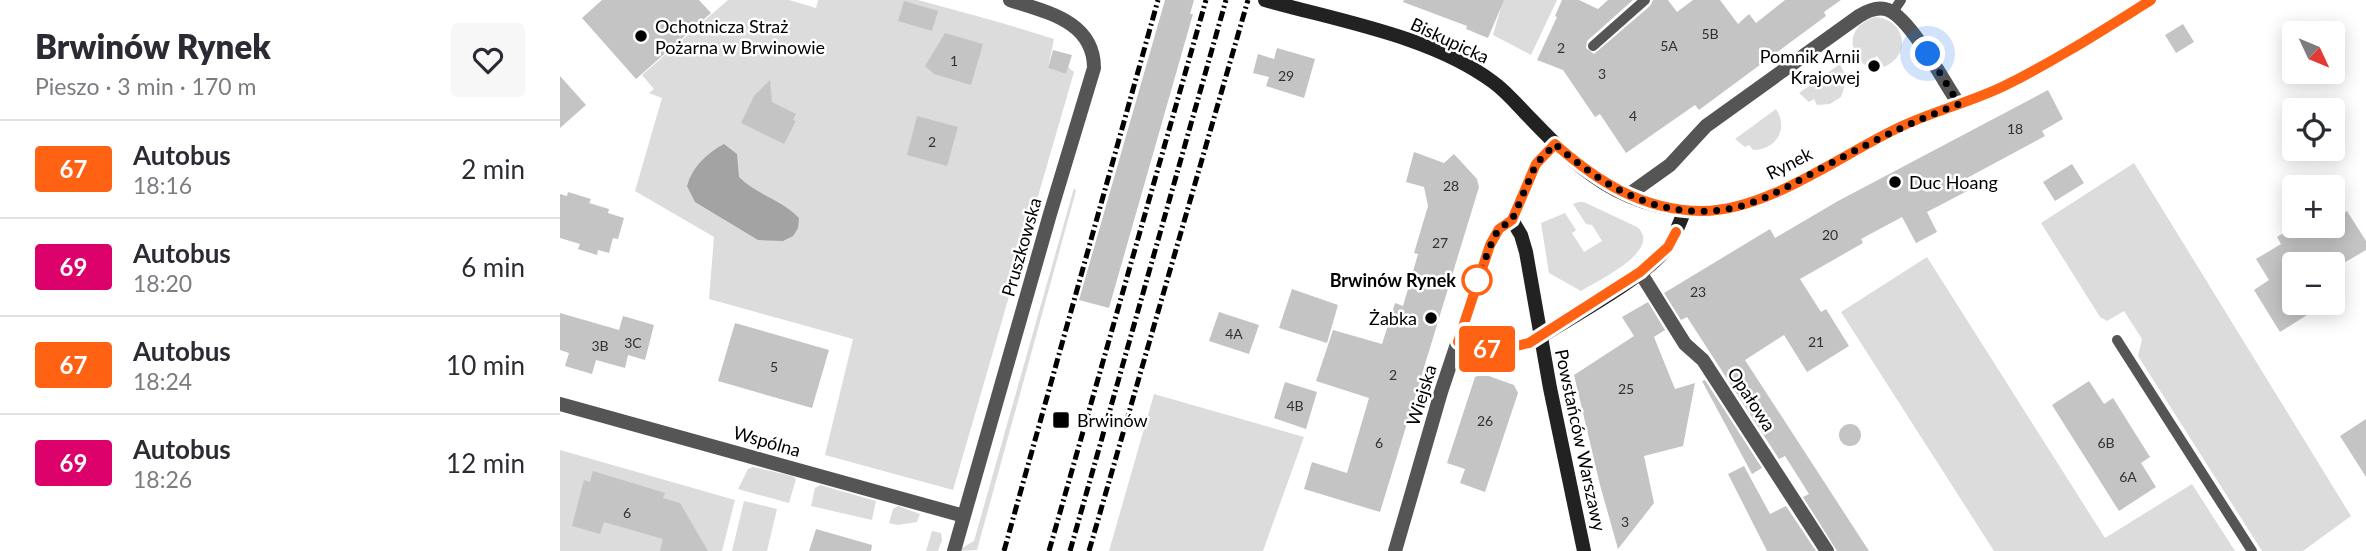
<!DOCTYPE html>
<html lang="pl">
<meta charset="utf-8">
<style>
:root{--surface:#fff;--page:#f7f7f7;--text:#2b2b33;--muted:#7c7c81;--line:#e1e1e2}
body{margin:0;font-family:Lato,sans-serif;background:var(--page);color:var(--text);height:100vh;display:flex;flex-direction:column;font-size:26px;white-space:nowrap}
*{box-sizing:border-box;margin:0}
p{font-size:23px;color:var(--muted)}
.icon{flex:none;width:38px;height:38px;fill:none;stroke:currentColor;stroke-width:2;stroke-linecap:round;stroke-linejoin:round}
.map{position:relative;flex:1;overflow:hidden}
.details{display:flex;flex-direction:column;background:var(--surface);width:560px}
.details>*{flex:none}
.badge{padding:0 14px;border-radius:5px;font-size:24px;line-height:46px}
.needle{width:46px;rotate:134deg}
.buttons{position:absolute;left:1722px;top:21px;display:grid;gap:14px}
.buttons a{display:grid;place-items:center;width:63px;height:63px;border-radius:7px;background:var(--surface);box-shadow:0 4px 18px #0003;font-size:35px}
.you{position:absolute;width:35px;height:35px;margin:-18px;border:5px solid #fff;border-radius:50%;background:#1a73e8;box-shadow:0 0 0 10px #1a73e833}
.map>.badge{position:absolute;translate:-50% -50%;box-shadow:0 0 0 4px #fff}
.round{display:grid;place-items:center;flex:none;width:74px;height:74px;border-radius:7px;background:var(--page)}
.summary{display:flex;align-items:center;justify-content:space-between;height:119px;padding:0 35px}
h1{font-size:33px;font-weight:800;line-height:52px}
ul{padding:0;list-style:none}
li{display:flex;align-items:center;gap:21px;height:98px;padding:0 35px;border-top:2px solid var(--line)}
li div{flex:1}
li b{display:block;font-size:26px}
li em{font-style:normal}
li .badge{min-width:77px;font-weight:700;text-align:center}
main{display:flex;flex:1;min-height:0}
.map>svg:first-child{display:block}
.green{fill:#dcdcdc}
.water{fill:#a3a3a3}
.building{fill:#c4c4c4}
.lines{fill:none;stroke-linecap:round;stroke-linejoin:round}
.lane{stroke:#555;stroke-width:10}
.street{stroke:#555;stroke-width:14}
.secondary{stroke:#222;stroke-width:14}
.rail{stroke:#000;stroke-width:5;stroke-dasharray:10 3.5 2 3.5;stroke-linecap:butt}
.line-casing{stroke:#fff;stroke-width:16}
.line{stroke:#ff6213;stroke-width:10}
.walk{stroke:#000;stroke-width:7;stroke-dasharray:0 12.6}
.poi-dot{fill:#000;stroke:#fff;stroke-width:2.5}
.stop-dot{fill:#fff;stroke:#ff6213;stroke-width:3.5}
.labels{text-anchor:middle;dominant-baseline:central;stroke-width:5;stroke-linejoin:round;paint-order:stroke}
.number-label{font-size:14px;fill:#313131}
.poi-label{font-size:18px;fill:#000;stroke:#fff;text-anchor:start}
.street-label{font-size:18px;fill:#000;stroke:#fff}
.stop-label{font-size:18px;font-weight:bold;fill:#000;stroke:#fff;text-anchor:end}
</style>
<main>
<section class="details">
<div class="summary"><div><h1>Brwinów Rynek</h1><p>Pieszo · 3 min · 170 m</p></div><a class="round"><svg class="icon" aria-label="heart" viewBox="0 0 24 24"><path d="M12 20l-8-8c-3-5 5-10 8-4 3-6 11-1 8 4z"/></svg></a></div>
<ul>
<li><span class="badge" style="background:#ff6213;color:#fff">67</span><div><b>Autobus</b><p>18:16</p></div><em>2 min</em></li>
<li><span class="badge" style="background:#dc006a;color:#fff">69</span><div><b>Autobus</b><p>18:20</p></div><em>6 min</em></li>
<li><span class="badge" style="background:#ff6213;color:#fff">67</span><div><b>Autobus</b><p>18:24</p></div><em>10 min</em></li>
<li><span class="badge" style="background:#dc006a;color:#fff">69</span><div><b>Autobus</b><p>18:26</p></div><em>12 min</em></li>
</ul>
</section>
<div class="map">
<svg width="1806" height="551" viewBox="0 0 1806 551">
<rect width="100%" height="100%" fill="#fff"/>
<!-- green -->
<path class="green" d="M168,0h61l27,8 2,-8h100l84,23 52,16 -6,29 18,6 2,-7 6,5 -121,418 -128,-35 28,-116 -144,-40 5,-62 -79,-46 27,-93 -13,-5 5,-4 -12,-14z
M943,0h54l-26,55 -38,-20z
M1315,17c30,2 38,37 9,50l-7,-11 -12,9c-21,-16 -14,-42 10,-48z
M1280,64l7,15 -6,18 -11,7 -13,1 -3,-6 -5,3 -10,-9z
M1216,109c13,20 0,41 -23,41l-4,-5 -4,2 -10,-8z
M1574,163l217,353 -48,35h-41l-124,-195 4,-17 -18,-28 -17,10 -7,-4 -59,-94z
M514,188l2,3 -99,359 -15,1v-3l12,-7z
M1019,202h5l53,25c27,23 -40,54 -56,64l-32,-18 -8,-50 24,-10 11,17 -4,3 12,19 18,-11 -10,-16 -6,-1 -13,-20z
M1367,257l178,281 87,-54 43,67h-241l-153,-239z
M594,394l150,43 -41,114h-154z
M0,450l175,50 -13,51h-162z
M193,467l39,9 4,3 -7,24 -51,-14 10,-20z
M260,485l56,16 -4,19 -61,-14 4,-18z
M184,501l33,8 -10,42h-35z
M338,506l22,8 -3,8 -19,3 -9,-2 4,-14z
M372,531l9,2 1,7 -4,11h-12z"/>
<!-- water -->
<path class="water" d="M164,144l13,10 2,23c18,18 43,23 60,41l-1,10 -5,8 -10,5 -25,-1 -63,-38 -8,-16c5,-19 20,-33 37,-42z"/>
<!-- building -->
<path class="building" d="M42,0h97l12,13 -75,66 -54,-61z
M605,0h29l-4,14h3l-84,294 -30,-8z
M844,0h100l-16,38 -22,-9 1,-3 -64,-24z
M1002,0h17l19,9 10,-9h25l-46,41 -1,7 8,6 56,-48 3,-6h15l9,12 16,-12h27l18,24 11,-10 7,9 29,-23h56l-17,12 2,4 -127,94 -4,-5 -69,48 -26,-39 -5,3 -32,-47 -26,-10 20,-43 -2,-1z
M344,1l34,10 -6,20 -34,-10z
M1623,24l11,18 -18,11 -11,-18z
M385,33l38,11 -12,41 -37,-11 -9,-8z
M717,48l38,11 -11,39 -38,-12 3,-9 -16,-4 5,-19 16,5z
M493,50l19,5 -6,19 -18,-6z
M0,76l26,29 -26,23z
M210,80l2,22 24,12 -3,6 3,1 -12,23 -43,-21 13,-27z
M1488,90l15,29 -21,12 3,5 -78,42 6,10 -46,24 10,20 -21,11 -14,-26 -41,22 2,4 -63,36 21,33 5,-3 23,37 -42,26 -23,-37 -39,25 124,191h-32l-34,-54 6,-3 -24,-38 -6,3 -92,-142 -6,3 -17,-27 106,-64 5,9 63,-37z
M357,116l41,11 -11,39 -40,-11z
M854,152l30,11 10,-9 23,25 2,8 -99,325 -76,-23 8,-27 35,11 22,-75 -53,-17 17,-51 49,14 13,-41 8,3 15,-52 -4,-1 14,-47 -4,-19 -18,-5z
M1512,164l12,19 -29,18 -12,-19z
M8,192l23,7 -2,4 20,6 -1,4 16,5 -6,21 -5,-1 -4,15 -11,-3 -1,5 -19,-6 2,-5 -20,-6v-44l7,2z
M1787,211l19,30v9l-24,14h-48v39h32l-46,29 -26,-42 15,-10 -13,-21 25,-15 -4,-7 18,-11h38v-7z
M732,289l46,16 -11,38 -48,-15z
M1088,302l17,28 -11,7 21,52 20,-6 -12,63 -39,10 10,47 -36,46 -18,-64 -26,-110 60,-39 -12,-19z
M659,312l40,13 -10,29 -40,-13z
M0,313l59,17 4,-14 31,9 -9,35 -17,-5 -3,13 -29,-8 -4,14 -27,-8 4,-13 -9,-3z
M175,323l94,27 -17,58 -94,-27z
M923,374l31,11 4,8 -33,99 -25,-9 5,-14 -18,-6 28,-86z
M1145,380l57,88 -10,6 -50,-93z
M1529,381l15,23 9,-6 37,59 -9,6 15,24 -37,24 -67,-106z
M725,382l32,10 -11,37 -32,-11z
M1806,419v58l-26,-41z
M1279 435a11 11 0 1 1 22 0a11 11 0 1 1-22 0Z
M1184,466l26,48 16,-8 30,45h-49l-39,-77z
M33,471l72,22 -2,5 17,5 28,48h-48l3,-12 -59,-17 -4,12 -28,-8 12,-46 6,2z
M256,529l56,16 -1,6h-62z"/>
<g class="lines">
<!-- lane -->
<path class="lane" d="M1333,12l8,-12
M1033,46l52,-46
M1557,340l135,211"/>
<!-- street -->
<path class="street" d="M1068,195l42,-30 36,-39 153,-110c8,-5 17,-9 26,-7 24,5 59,74 74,95
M1080,272l45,72 18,16 124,191
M898,342c29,10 55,10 82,-5
M0,404l404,112
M394,551l96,-337 44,-146c0,-47 -48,-56 -84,-68
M835,551l46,-159 49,-147 9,-16 13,-9"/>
<!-- secondary -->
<path class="secondary" d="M705,0c74,21 166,36 228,82 14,10 26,25 38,37 26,27 52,54 85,71 33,17 72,25 108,19 59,-8 123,-58 177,-83 32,-15 67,-24 99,-38 53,-25 102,-58 151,-88
M995,144l-19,21 -24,55 9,15 5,17 24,136 34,163
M980,337c33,-21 110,-62 129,-92 7,-11 11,-24 16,-35"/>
<!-- rail -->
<path class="rail" d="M444,551l154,-551
M489,551l157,-551
M510,551l156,-551
M529,551l159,-551"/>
</g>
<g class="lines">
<!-- line casing -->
<g class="line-casing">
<path id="line" d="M1116,232l-8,15 -28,25 -111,71 -25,6h-14l-32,-7 32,-97 9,-16 13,-9 24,-56 19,-20c43,38 87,66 146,67 65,1 141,-57 199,-84 34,-16 71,-25 104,-41 51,-25 99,-56 147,-86"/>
</g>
<!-- line -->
<use href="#line" class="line"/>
<!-- walk -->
<path class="walk" d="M917,280l17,-43 5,-8 13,-9 24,-56 19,-20c54,48 116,82 190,61 32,-10 62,-30 92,-45 40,-21 79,-40 122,-56l-31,-50"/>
</g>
<!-- markers -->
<g class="poi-dot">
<circle cx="81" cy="36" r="7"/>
<circle cx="1314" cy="66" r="7"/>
<circle cx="1335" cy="182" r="7"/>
<circle cx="871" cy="318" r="7"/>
<rect x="492" y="411" width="18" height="18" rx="3.5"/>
</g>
<circle class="stop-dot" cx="917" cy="280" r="14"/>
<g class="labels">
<!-- number labels -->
<g class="number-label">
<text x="1150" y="33">5B</text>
<text x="1109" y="45">5A</text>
<text x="1001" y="47">2</text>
<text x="394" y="60">1</text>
<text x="1042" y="73">3</text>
<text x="726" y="75">29</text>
<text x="1073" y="115">4</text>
<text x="1455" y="128">18</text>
<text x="372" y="141">2</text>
<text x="891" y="185">28</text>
<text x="1270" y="234">20</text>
<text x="880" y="242">27</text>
<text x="1138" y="291">23</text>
<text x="674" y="333">4A</text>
<text x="1256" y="341">21</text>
<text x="73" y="342">3C</text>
<text x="40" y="345">3B</text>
<text x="214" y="366">5</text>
<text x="833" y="374">2</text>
<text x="1066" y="388">25</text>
<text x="735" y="405">4B</text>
<text x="925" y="420">26</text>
<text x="819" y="442">6</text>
<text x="1546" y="442">6B</text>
<text x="1568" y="476">6A</text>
<text x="67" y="512">6</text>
<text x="1065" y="521">3</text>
</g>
<!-- poi labels -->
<g class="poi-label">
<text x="95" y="26">Ochotnicza Straż<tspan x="95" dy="21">Pożarna w Brwinowie</tspan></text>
<text x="1300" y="56" text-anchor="end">Pomnik Arnii<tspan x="1300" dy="21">Krajowej</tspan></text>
<text x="1349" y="182">Duc Hoang</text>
<text x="857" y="318" text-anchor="end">Żabka</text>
<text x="517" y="420">Brwinów</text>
</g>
<!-- street labels -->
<g class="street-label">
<text transform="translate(890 40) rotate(25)">Biskupicka</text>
<text transform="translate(1229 163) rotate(-27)">Rynek</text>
<text transform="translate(461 247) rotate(-74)">Pruszkowska</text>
<text transform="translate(861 395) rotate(-73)">Wiejska</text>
<text transform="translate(1192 399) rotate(57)">Opałowa</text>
<text transform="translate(1021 440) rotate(78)">Powstańców Warszawy</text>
<text transform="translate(207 441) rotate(16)">Wspólna</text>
</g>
<!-- stop labels -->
<g class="stop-label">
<text x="896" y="280">Brwinów Rynek</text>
</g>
</g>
</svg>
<div class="buttons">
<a><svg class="needle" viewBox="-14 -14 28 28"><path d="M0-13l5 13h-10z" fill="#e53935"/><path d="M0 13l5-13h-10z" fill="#7c7c81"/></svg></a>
<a><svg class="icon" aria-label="locate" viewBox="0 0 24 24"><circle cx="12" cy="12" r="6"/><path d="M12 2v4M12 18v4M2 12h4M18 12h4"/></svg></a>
<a>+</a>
<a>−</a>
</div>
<div class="you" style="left:1368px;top:54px"></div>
<b class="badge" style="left:927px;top:349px;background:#ff6213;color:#fff">67</b>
</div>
</main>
